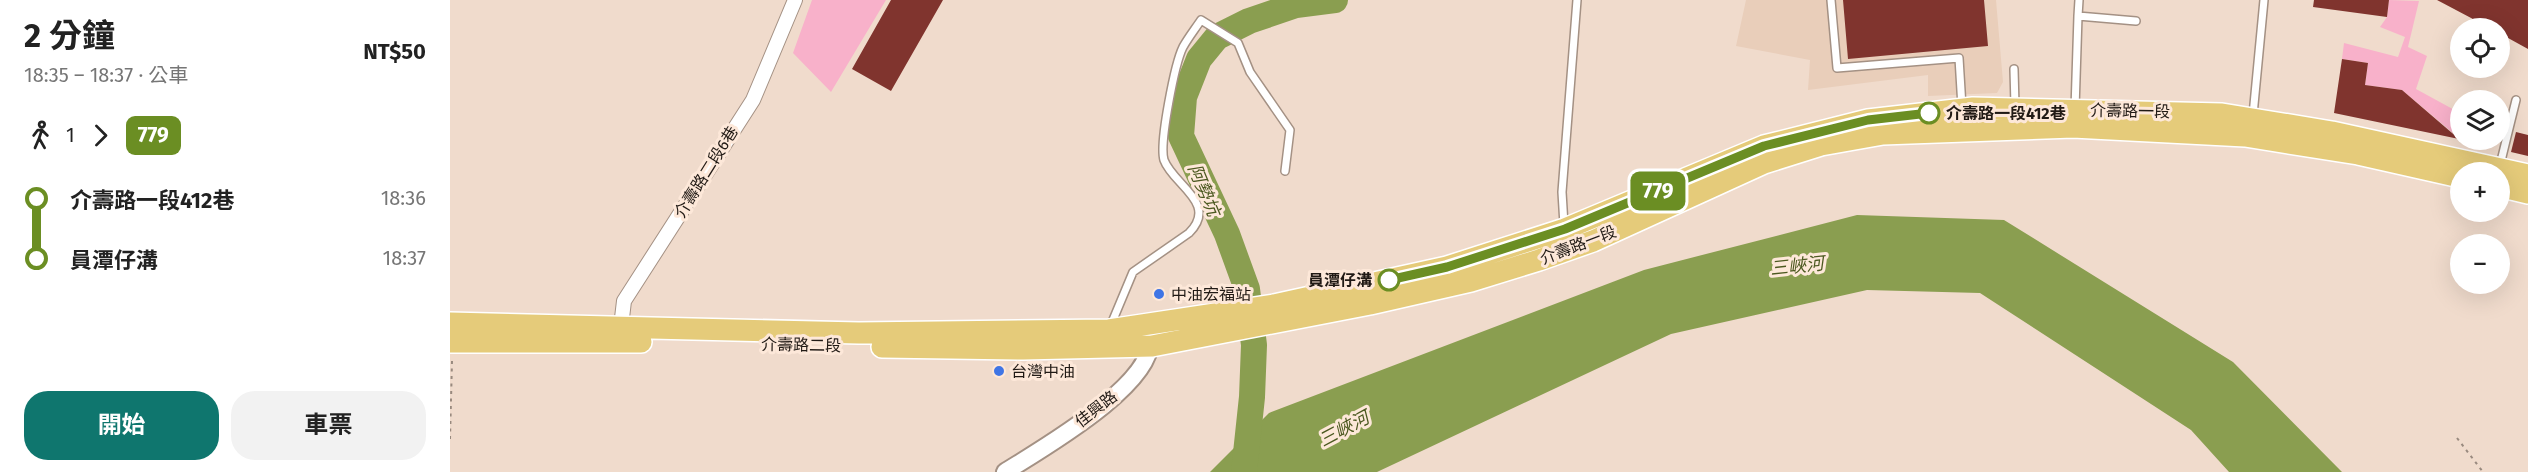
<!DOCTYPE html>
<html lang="zh-TW">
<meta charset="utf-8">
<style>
:root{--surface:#fff;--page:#f2f2f2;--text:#222;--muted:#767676;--accent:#0f766e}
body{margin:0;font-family:"Fira Sans","Noto Sans TC",sans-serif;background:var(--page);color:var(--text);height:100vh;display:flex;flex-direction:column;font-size:22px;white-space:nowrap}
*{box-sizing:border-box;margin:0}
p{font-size:20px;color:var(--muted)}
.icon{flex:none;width:33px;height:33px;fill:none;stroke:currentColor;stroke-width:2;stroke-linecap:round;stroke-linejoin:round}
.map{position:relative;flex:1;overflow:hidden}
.details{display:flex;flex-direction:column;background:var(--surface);width:450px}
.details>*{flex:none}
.badge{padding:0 12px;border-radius:9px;font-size:21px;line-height:39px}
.tools{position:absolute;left:2000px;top:18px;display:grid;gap:12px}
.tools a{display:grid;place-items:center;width:60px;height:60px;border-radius:50%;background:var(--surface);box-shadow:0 6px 24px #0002;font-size:30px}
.map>.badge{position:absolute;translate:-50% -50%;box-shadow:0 0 0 3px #fff}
.legs{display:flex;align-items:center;gap:9px;height:66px;padding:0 24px;font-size:20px}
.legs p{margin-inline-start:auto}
.head{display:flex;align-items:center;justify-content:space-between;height:102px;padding:0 24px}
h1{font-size:33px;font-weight:700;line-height:45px}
.button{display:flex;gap:12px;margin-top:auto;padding:12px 24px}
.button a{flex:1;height:69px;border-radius:24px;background:var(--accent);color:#fff;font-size:24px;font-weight:700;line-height:69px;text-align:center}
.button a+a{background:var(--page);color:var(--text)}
ul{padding:0 24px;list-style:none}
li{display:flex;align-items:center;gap:21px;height:60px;font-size:22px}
li i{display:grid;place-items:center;width:9px;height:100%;margin:0 8px;background:currentColor}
li i::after{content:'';width:15px;height:15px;margin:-8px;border:4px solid;border-radius:50%;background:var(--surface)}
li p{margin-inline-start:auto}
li:first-child i{background:linear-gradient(#0000 50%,currentColor 0)}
li:last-child i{background:linear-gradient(currentColor 50%,#0000 0)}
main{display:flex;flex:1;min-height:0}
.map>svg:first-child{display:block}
.built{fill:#e9ceba}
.green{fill:#f8b1ca}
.water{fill:#8a9e50}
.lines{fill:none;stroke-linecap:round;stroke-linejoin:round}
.river{stroke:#8a9e50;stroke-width:26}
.building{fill:#80342e}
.service-casing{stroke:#a49184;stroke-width:10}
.minor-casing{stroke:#a49184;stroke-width:16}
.tertiary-casing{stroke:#a49184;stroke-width:20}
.primary-casing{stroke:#fff;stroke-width:24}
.path{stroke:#998a7f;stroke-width:2;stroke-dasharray:3 4.5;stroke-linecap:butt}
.service{stroke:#fff;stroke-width:7}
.minor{stroke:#fff;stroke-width:14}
.tertiary{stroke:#fff;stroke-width:16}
.primary{stroke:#e5cb7a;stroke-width:21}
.line-1-casing{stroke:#fff;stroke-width:14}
.line-1{stroke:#6b8e23;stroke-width:9}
.stop-1-dot{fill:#fff;stroke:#6b8e23;stroke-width:3}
.poi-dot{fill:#3f75e5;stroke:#fde8d9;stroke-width:2}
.labels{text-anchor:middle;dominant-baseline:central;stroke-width:6;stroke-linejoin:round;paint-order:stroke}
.street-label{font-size:16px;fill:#211a15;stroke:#fde8d9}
.stop-label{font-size:16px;font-weight:bold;fill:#211a15;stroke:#fde8d9;text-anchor:start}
.poi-label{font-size:16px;fill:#211a15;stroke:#fde8d9;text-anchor:start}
.water-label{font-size:18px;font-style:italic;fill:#4c5920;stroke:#fde8d9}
</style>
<main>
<section class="details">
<div class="head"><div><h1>2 分鐘</h1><p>18:35 – 18:37 · 公車</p></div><b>NT$50</b></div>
<div class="legs"><svg class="icon" aria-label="walk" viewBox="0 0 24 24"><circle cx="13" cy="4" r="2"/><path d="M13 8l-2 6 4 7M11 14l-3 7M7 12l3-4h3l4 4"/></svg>1<svg class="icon" aria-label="forward" viewBox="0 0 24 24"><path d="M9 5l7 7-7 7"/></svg><b class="badge" style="background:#6b8e23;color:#fff">779</b></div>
<ul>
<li><i style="color:#6b8e23"></i><b>介壽路一段412巷</b><p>18:36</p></li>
<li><i style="color:#6b8e23"></i><b>員潭仔溝</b><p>18:37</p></li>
</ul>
<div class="button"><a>開始</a><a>車票</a></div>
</section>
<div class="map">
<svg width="2078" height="472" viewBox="0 0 2078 472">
<rect width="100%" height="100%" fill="#f0dbcc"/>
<!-- built -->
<path class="built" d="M1296,0h250l7,82 -6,11 -69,3v-21l-120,15 2,-30 -74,-14z"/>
<!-- green -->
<path class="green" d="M362,0h74l-55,92 -38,-39z
M1939,0l30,1 -11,46 19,9 -11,33 44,24v26l-58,-49 -37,-5 3,-22 -26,-4 2,-16 54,14 7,-20 -25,-10 7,-10z"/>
<!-- water -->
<path class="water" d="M1407,215l147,5 229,142 109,110h-113l-38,-42 -211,-137 -113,-3 -196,44 -294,138h-167l59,-59 375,-143z"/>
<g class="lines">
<!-- river -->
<path class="river" d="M794,472l8,-75 2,-52 -7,-56 -20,-55 -46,-98 3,-39 15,-38 18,-22 32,-16 47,-16 39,-5"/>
</g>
<!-- building -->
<path class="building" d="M441,0h52l-52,91 -39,-22z
M1393,0h141l4,46 -140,13z
M1864,0h75l-2,17 -74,-10z
M1987,0h91v49l-29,-16v-5h-9z
M1892,59l26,4 -3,22 37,5 57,49 -125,-26z
M2066,132l12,3v21l-17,-4z"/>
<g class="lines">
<!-- service casing -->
<g class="service-casing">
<path id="service" d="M1381,0l6,68 122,-10 3,49
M1628,16l1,-16
M1564,69l1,37
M1625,109l3,-93 58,5
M1803,115l11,-115
M2050,165l16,-65
M1114,225l-2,-33 15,-192
M660,327l23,-55 56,-39c30,-30 -16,-48 -25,-73 -5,-17 11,-97 19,-113 5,-9 12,-18 18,-27l37,23 12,29 40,58 -5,41"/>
</g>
<!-- minor casing -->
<g class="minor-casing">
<path id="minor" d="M170,335l4,-34 129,-201 42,-100"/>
</g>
<!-- tertiary casing -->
<g class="tertiary-casing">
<path id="tertiary" d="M555,472c33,-21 156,-91 144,-135"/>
</g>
<!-- primary casing -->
<g class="primary-casing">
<path id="primary" d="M2049,186l29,7
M0,323l409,10 250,-3 165,-25 173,-38 118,-38 199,-83 104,-26 105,-12 249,6 110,18 196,43
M0,342h191
M432,347l141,2 129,-3 218,-42 101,-23 68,-21 54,-19 171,-78 57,-18 62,-11 190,-7 172,9 113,18 102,23"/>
</g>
<!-- path -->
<path class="path" d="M2007,438l26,34
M0,439l2,-78"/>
<!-- service -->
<use href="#service" class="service"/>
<!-- minor -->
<use href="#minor" class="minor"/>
<!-- tertiary -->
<use href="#tertiary" class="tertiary"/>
<!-- primary -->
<use href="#primary" class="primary"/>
</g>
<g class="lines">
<!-- line-1 casing -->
<g class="line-1-casing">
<path id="line-1" d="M939,280l58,-13 118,-38 199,-83 104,-26 61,-7"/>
</g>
<!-- line-1 -->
<use href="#line-1" class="line-1"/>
</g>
<!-- markers -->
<g class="stop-1-dot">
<circle cx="1479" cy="113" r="10"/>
<circle cx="939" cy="280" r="10"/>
</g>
<g class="poi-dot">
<circle cx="709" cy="294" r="6"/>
<circle cx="549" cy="371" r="6"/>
</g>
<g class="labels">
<!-- street labels -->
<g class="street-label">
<text transform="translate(1680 111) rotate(1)">介壽路一段</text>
<text transform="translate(256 172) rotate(-58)">介壽路二段6巷</text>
<text transform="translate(1128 245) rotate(-21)">介壽路一段</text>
<text transform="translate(351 345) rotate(1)">介壽路二段</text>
<text transform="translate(646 409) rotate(-38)">佳興路</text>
</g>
<!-- stop labels -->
<g class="stop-label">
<text x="1496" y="113">介壽路一段412巷</text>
<text x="922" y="280" text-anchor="end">員潭仔溝</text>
</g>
<!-- poi labels -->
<g class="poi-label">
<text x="721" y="294">中油宏福站</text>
<text x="561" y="371">台灣中油</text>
</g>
<!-- water labels -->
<g class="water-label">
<text transform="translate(754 190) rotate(67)">阿勢坑</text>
<text transform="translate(1347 266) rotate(-6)">三峽河</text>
<text transform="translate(894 429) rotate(-28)">三峽河</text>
</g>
</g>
</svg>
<div class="tools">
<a><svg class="icon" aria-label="locate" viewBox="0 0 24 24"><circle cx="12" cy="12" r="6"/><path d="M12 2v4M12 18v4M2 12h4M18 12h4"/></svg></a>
<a><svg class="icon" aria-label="layers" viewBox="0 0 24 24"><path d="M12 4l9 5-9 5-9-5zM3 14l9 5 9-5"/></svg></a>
<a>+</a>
<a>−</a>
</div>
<b class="badge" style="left:1208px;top:191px;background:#6b8e23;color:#fff">779</b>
</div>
</main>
